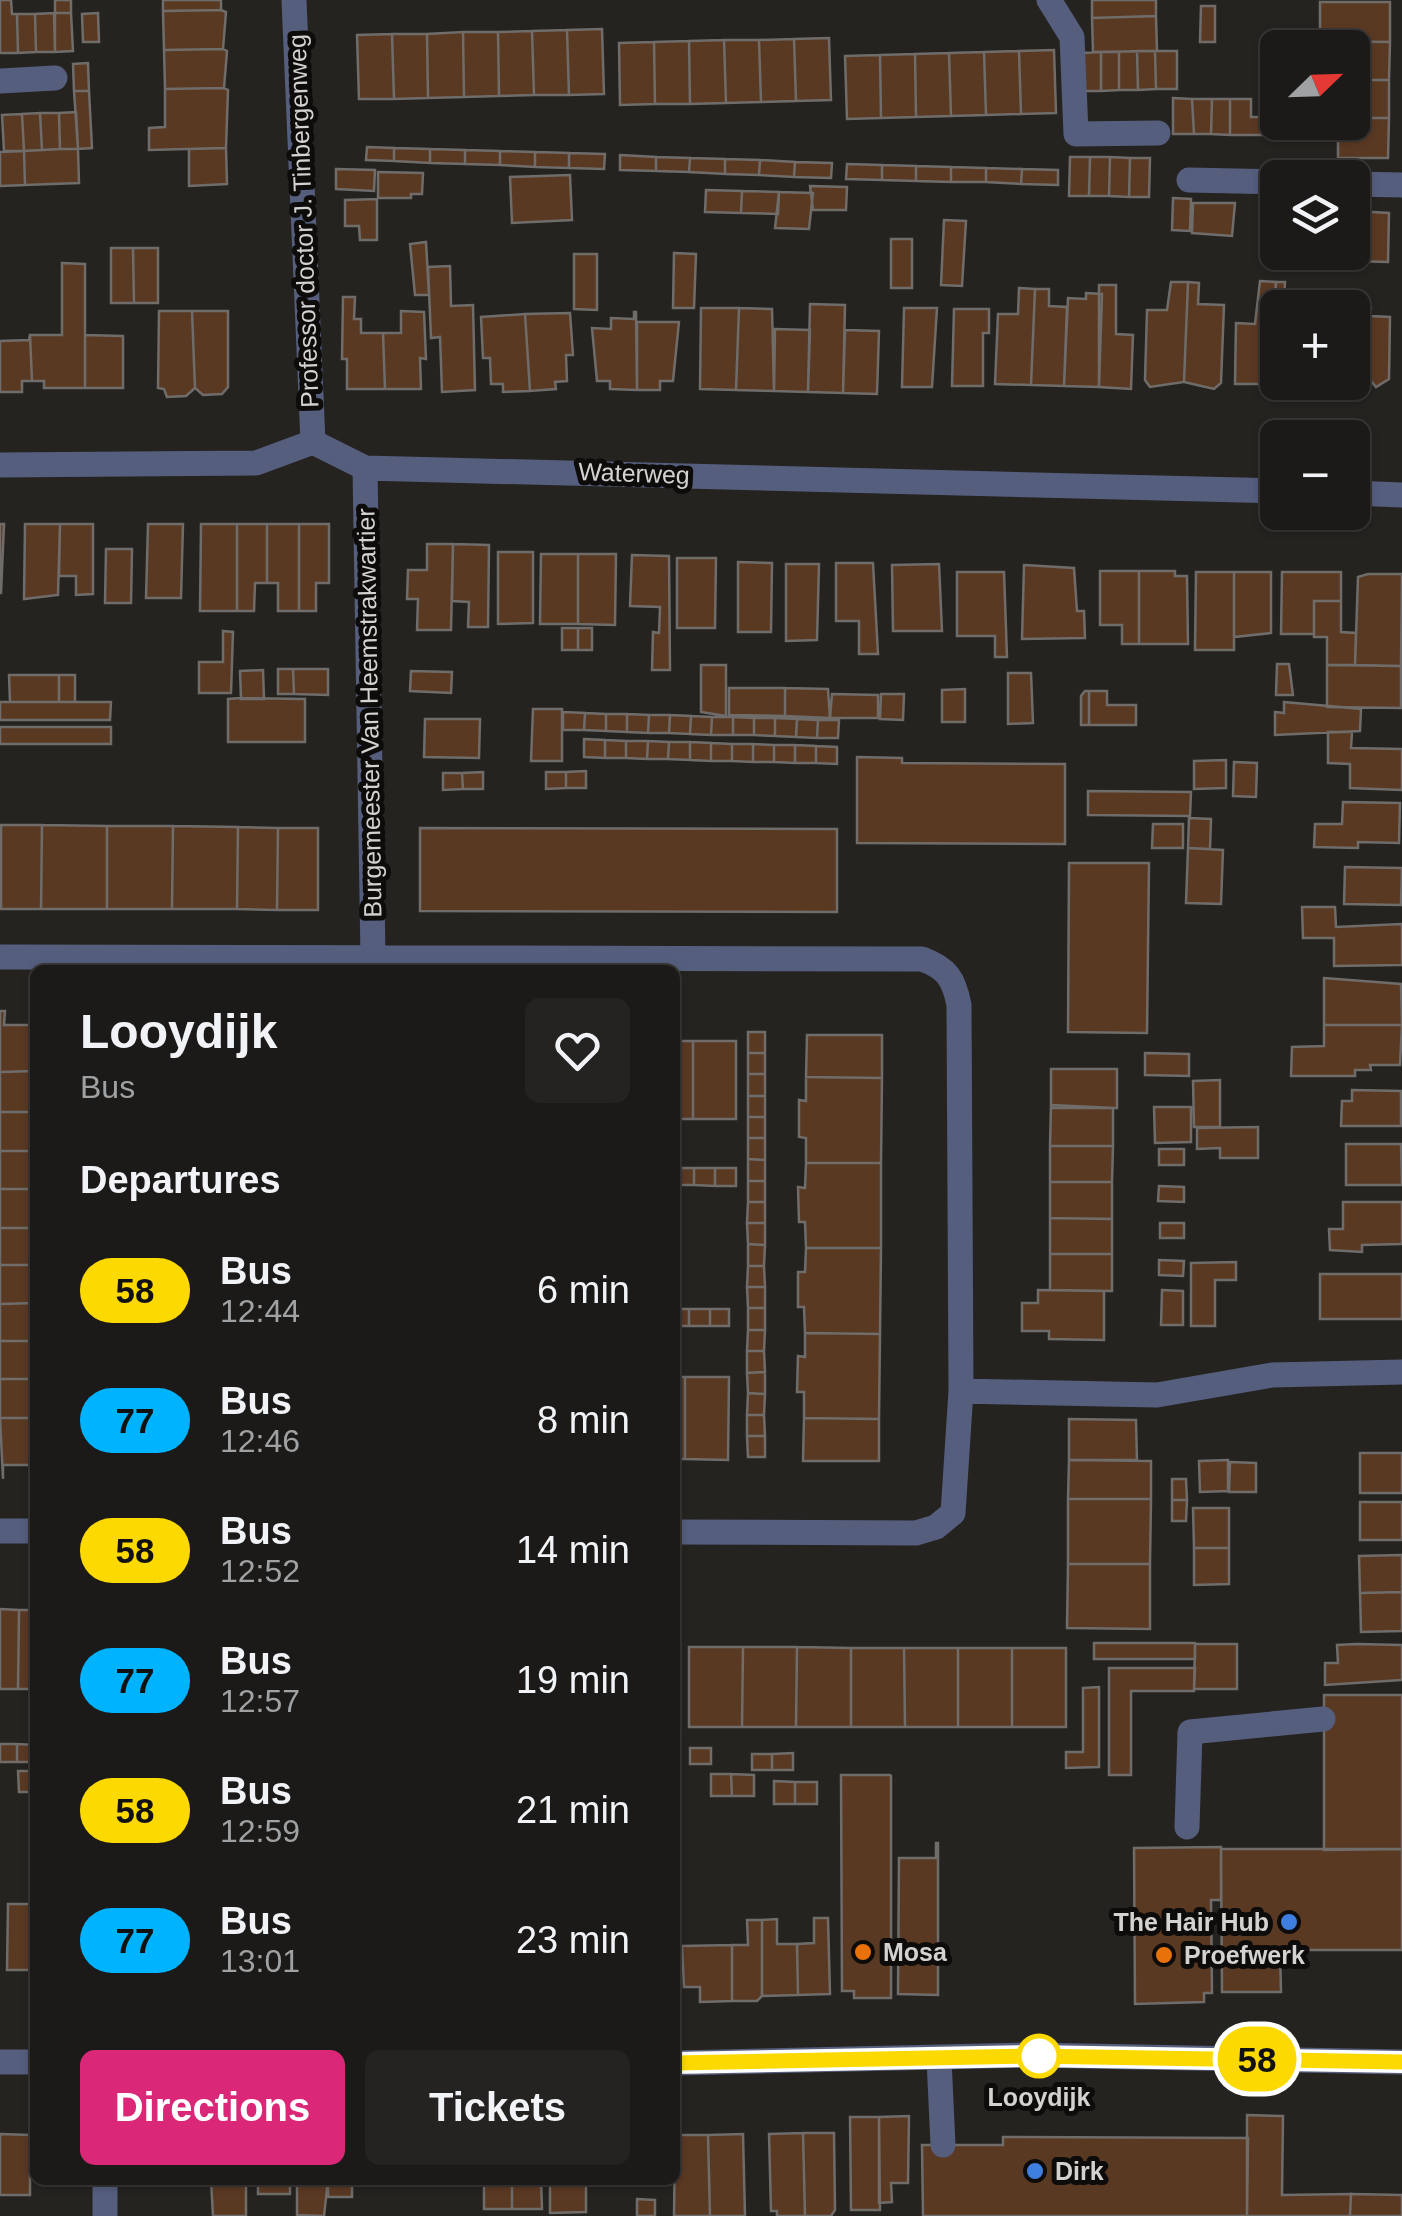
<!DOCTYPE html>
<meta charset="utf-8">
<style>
:root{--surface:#1c1a18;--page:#252321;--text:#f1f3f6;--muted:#a0a1a2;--line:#3a3837;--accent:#db2777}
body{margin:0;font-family:Arial,sans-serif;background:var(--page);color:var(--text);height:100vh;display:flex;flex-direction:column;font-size:38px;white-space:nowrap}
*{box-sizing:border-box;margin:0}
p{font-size:32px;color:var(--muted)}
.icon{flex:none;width:55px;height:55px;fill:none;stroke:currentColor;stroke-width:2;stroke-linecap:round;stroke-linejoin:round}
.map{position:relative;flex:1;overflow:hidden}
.sheet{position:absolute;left:30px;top:965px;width:650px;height:1220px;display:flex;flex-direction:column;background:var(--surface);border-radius:15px;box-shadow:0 2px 8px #0004,0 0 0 2px var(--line)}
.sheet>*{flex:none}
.badge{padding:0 20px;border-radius:32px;font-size:35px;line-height:65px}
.needle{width:65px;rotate:67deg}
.buttons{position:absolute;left:1260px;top:30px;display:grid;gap:20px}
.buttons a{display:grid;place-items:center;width:110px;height:110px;border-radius:15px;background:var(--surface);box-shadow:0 2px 8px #0004,0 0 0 2px var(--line);font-size:50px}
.map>.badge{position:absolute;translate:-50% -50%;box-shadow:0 0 0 5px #fff}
h2{padding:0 50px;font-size:38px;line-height:90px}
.round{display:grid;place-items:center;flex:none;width:105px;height:105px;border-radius:15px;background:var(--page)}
.summary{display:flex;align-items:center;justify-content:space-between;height:170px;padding:0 50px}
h1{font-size:48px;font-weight:600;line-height:75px}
.action{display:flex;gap:20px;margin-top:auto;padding:20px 50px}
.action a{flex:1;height:115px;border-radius:15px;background:var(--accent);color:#fff;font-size:40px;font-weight:600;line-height:115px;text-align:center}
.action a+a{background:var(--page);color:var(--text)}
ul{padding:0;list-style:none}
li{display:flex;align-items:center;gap:30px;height:130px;padding:0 50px}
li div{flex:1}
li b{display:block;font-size:38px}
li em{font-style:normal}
li .badge{min-width:110px;font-weight:700;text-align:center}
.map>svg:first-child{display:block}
.building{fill:#5a3923;stroke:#6f6c6a;stroke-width:2.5}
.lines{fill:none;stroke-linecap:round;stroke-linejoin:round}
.service{stroke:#565e7e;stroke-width:25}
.minor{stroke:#565e7e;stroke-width:25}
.line-casing{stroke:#fff;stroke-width:22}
.line{stroke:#fcd900;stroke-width:15}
.shop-dot{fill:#3f7fe0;stroke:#0d0c0b;stroke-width:4}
.food-dot{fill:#e8710a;stroke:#0d0c0b;stroke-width:4}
.stop-dot{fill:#fff;stroke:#fcd900;stroke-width:5}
.labels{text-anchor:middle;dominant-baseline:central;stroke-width:10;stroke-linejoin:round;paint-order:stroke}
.street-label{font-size:25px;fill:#d3d2d0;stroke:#0d0c0b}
.poi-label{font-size:25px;font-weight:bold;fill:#d3d2d0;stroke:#0d0c0b;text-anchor:start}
.stop-label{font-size:25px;font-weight:bold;fill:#d3d2d0;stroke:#0d0c0b}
</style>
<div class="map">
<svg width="1402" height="2216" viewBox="0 0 1402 2216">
<rect width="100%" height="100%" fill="#252320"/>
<!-- building -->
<path class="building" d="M0,0h11l1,14h5l1,39h-18z
M55,0h16v13h-16z
M163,0h58v10l-58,1z
M1092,0h64v16l-64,2z
M1320,2h70v40l-70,-1z
M1201,6h14v36h-15z
M221,10l5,2 -3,37 -59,1 -1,-39z
M54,13l1,39h-19l-1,-38z
M55,13h16l2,38 -18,1z
M98,13l1,29h-16l-1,-28z
M17,14h18l1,38 -18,1z
M1156,16l1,35 -64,1 -1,-34z
M602,29l2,65 -35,1 -2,-65z
M567,30l2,65h-35l-2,-64z
M532,31l2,64 -35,1 -1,-64z
M463,32h35l1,64 -35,1z
M463,32l1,65 -36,1 -1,-64z
M392,34h35l1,64 -34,1z
M392,34l2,65h-35l-2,-64z
M829,38l2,62 -35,1 -2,-62z
M794,39l2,62 -35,1 -2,-62z
M724,40h35l2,62 -35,1z
M724,40l2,63 -36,1 -1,-63z
M689,41l1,63h-35l-1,-62z
M1320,41l70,1 -1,38h-37v-32h-32z
M654,42l1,62 -35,1 -1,-62z
M223,49l4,2 -3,37 -59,1 -1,-39z
M1054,50l2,63 -35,1 -2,-63z
M1019,51l2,63 -35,1 -2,-63z
M1137,51l1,39h-19v-38z
M1137,51h18l1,38 -18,1z
M1155,51h22v38h-21z
M984,52l2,63 -35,1 -2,-63z
M1101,52h18v38l-18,1z
M1101,52v39h-18v-38z
M949,53l2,63 -35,1 -1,-63z
M915,54l1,63 -35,1 -1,-63z
M880,55l1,63 -34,1 -2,-63z
M88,63l1,28h-15l-1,-27z
M1352,80h37v38h-37z
M224,88l4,2 -2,58 -77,2v-22l16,-1v-38z
M74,91h15l3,57 -14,1z
M1173,98l19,1 2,35h-21z
M1192,99h20l-1,35h-17z
M1212,99h18v36l-19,-1z
M1230,99h21v18h26v18h-47z
M76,112l2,37h-18l-1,-36z
M40,113h19l1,36 -18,1z
M40,113l2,37 -18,1 -2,-37z
M22,114l2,37h-20l-2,-36z
M1352,118h37l-1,40h-50v-24l-11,1v-13h25z
M367,147l27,1v13l-28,-1z
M226,148l1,36 -38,2v-37z
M394,148l36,1v14l-36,-2z
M60,149h18l1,34 -54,2 -1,-34z
M430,149l35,1v14l-35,-1z
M465,150l35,1v14l-35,-1z
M24,151l1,34 -25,1v-34z
M500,151l35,1v15l-35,-2z
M535,152l34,1v15l-34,-1z
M569,153l36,1 -1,15 -35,-1z
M620,155l36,2v14l-36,-1z
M656,157l34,1 -1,14 -33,-1z
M1070,157h20l-1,39h-20z
M1090,157h20l-1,39h-20z
M1110,157l20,1 -1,39 -20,-1z
M690,158l35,1v15l-36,-2z
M1130,158h20l-1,39h-20z
M725,159l35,1 -1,15 -34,-1z
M760,160l35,2 -1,15 -35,-2z
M795,162l37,1 -1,15 -37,-1z
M847,164l35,1v15l-36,-1z
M882,165l34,1v15l-34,-1z
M916,166l35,1v15l-35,-1z
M951,167l35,1v14h-35z
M986,168l36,1 -1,15 -35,-2z
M336,169l39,1 -1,21 -38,-2z
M1022,169l36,1v15l-37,-1z
M378,172l45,1 -1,21h-11v4h-33z
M570,175l2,45 -60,3 -2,-46z
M810,186l37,1 -1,23h-33z
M706,190l36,1 -1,22 -36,-1z
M742,191l37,1 -1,22 -37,-1z
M779,192l34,1 -4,36 -34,-1z
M1173,198l18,1 -1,32 -18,-1z
M377,199v41h-17l-1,-14h-14v-26z
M1193,203h42l-3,33 -40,-3z
M1355,211l34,2 -1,49 -35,-1z
M944,220l22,1 -4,65 -21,-1z
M891,239h21v49h-21z
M426,242l3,53h-14l-5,-51z
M111,248h22l1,55h-23z
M133,248h25v55h-24z
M674,253l22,1 -2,54h-21z
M574,254h23v56l-23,-1z
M62,263l23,1v124h-41v-7h-12l-2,-46h32z
M450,266l1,40 22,-1 2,85 -33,2 -2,-55 -9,1 -3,-71z
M1260,281l16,1 -5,102h-36l1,-61 19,1z
M1171,282h17l-4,100 -34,5 -5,-7 2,-70h20z
M1188,282l11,1 -1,21 26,1 -3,78 -7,6 -30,-7z
M1276,282h9l-1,22h-10z
M1099,285h17v49l17,1 -2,54 -32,-2z
M1019,288l16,1 -4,96 -36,-1 3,-70h20z
M1035,289h14v17l18,1 -3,79 -33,-1z
M1086,293l16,1 -3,93 -35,-1 4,-88 18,1z
M343,297h12l-1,22h7v14h22l2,56h-38v-30h-5z
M810,304l35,1 -2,88 -35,-1z
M701,308h38l-3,82 -36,-1z
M739,308l33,1 2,82 -38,-1z
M904,308h33l-5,79h-30z
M1353,308h18l-1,8 20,1 -1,62 -13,8 -9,-11h-15z
M954,309h35v24h-6v53h-31z
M159,311h33l3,77 -9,8 -19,1 -3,-8 -6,-1z
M192,311h36v76l-6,7 -19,1 -8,-7z
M401,311l23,1 2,47 -6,-1 1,31h-36l-2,-56h18z
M634,312h2l1,78 -27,-1v-8h-13l-5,-53 19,1v-11l23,1z
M570,313l3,42h-7l1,26 -12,1 1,7 -26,2 -5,-77z
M525,314l5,77 -27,1v-8h-12l-1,-26h-7l-2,-41z
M637,322h42l-6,59h-13v9h-23z
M1274,324h4v58l30,3 -37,-1z
M775,329l35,1 -2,62 -34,-1z
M845,330l34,1 -2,63 -34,-1z
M30,335l2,46h-10v11h-22v-51l29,-1z
M85,335l38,1v52h-38z
M0,524h4l-3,69h-1z
M25,524h35l-2,71 -34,4z
M60,524h33v70l-17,1v-19h-17z
M148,524h35l-2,74h-35z
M201,524h36v87h-37z
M237,524h30v59h-12l-1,28h-17z
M267,524h32v87h-21v-28h-11z
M299,524h30v59h-13v28h-17z
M427,544h26l-2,86h-34l1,-31h-11l1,-29h19z
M453,544l36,1 -1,82h-20l1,-25 -17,-1z
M106,549h26l-1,54h-26z
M498,552h35v71l-35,1z
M541,554h37v70h-38z
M578,554h38l-1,71 -37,-1z
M632,555l37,1 1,114h-18l1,-38 6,1 1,-26 -30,-1z
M677,558h39l-1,70h-38z
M738,562l34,1 -1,69h-33z
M836,563h37l5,91h-19v-33h-23z
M786,564h33l-2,76 -31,1z
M939,564l3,67h-49l-1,-66z
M1024,565l50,3 3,43h7l1,27 -63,1z
M1100,571h39v73h-17v-19h-22z
M1139,571h36v5h12l1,68h-49z
M957,572h47l3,85h-12v-21h-38z
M1196,572h38v78h-39z
M1234,572h37v61l-37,4z
M1282,572h59v29h-27v33h-33z
M1368,574h34l-1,92 -46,-1 3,-88z
M1314,601h27v31l15,1 -1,32h-28v-28h-13z
M562,628h16v22h-16z
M578,628h14v22h-14z
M223,631l10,1 -2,61h-32v-31h24z
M1277,664h12l4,31h-17z
M701,665h25v51l-25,-4z
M1327,665l74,1v42l-74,-1z
M278,669h15l1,25h-16z
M293,669h35v26l-34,-1z
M263,670l1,29h-23l-1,-28z
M411,671l41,1 -1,21 -41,-2z
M1008,673h23l2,50 -25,1z
M9,675h50v27h-49z
M59,675h16v27h-16z
M729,688h56v28l-56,-1z
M785,688l43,1 2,29 -45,-2z
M965,689v33h-23v-32z
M1085,691h4v34h-8v-29z
M1089,691h18v14h29v20h-47z
M832,694l46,1v23h-48z
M881,694h23l-1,26 -23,-1z
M241,698l64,1v43h-77v-43z
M0,702h111l-1,18h-110z
M1284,702l77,7 -1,22 -85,4v-23l9,1z
M533,709h29v52h-31z
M563,712l22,1 -1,17h-21z
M585,713l21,1v17l-22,-1z
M606,714h21v18l-21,-1z
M627,714l22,1 -1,18 -21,-1z
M649,715h21l-1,18h-21z
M670,715l21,1 -1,18 -21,-1z
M691,716l21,1 -1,18 -21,-1z
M712,717h21v18h-22z
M733,717l21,1v17h-21z
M754,718h21v18l-21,-1z
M775,718l22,1 -1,18 -21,-1z
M425,719h55l-1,39 -55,-1z
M797,719l21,1 -1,18 -21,-1z
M818,720h21l-1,18h-21z
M0,727h111v17h-111z
M1328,732h24l-1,16 51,1v41l-52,-2v-24l-22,-1z
M584,739l21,1v18l-21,-1z
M605,740l21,1v17h-21z
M626,741h22l-1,18 -21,-1z
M648,741l21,1 -1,17h-21z
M669,742h21v18l-22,-1z
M690,742l21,1v18l-21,-1z
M711,743l21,1v17h-21z
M732,744h21v18l-21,-1z
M753,744l21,1v17h-21z
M774,745h21v18l-21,-1z
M795,745l21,1v17h-21z
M816,746l21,1v17l-21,-1z
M857,757l45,1v5l163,1v80l-208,-1z
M1226,760v28l-32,1v-28z
M1234,762l23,1 -1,34 -23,-1z
M586,771v17h-20v-16z
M483,772v17h-20l-1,-16z
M546,772h20v16l-20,1z
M443,773h19l1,16 -20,1z
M1088,791l103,1 -1,24 -102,-1z
M1343,802l57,1 -1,40 -41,-1v6l-44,-1 1,-23h27z
M1189,818l22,1 -1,30 -22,-1z
M1153,824h30v24h-31z
M1,825h41l-1,84h-40z
M42,825l65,1v83h-66z
M107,826h66l-1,83h-65z
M173,826l65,1 -1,82h-65z
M238,827l40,1 -1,82 -40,-1z
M278,828h40v82h-41z
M420,828l417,1v83l-417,-1z
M1188,848l35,2 -2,54 -35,-1z
M1069,863h80l-2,170 -79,-1z
M1345,867l57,1 -1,37 -57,-1z
M1302,907h33l1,20 66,-3v41l-68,1v-28h-31z
M1324,978l77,6 1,41h-78z
M0,1011h5l-1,14h31l-1,46 -34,1z
M1324,1025h78l-2,40h-30l1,5h-16v6h-64l1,-29 32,-1z
M748,1032h17v21h-17z
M807,1035h75v43l-76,-1z
M675,1041h18v78h-18z
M693,1041h43v78h-43z
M748,1053h17v21h-17z
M1145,1053l44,1v22l-44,-1z
M1051,1069h66v39h-66z
M34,1071l1,41h-35v-40z
M748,1074h17v22h-17z
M806,1077l76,1 -1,85h-75v-25l-7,-1v-37l7,1z
M1220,1080v47h-26l-1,-46z
M1352,1090l49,1v35h-60l1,-25h10z
M748,1096h17v21h-17z
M1051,1105l62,3v38h-63z
M1154,1107h37v35l-36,1z
M0,1112h35v39h-35z
M748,1117h17v21h-17z
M1258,1127v31h-38v-10l-23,1v-21z
M748,1138h17v22l-17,-1z
M1346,1144h55l1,41h-56z
M1050,1146h63l-1,36h-62z
M1159,1149h25v16h-25z
M0,1151h35v38h-35z
M748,1159l17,1v21h-17z
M806,1163h75v85h-75l-1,-26h-6l-1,-35 7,1z
M675,1168h19v17h-19z
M694,1168h21v18l-21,-1z
M715,1168h21v18h-21z
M748,1181h17v21h-17z
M1050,1182h62v37l-62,-1z
M1159,1186l25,1v15l-26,-1z
M0,1189h35v39h-35z
M748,1202h17v21h-18z
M1343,1202h59v42l-40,1v7l-32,-2 -1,-21h14z
M1050,1218l62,1v35h-62z
M747,1223h18v22l-17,-1z
M1160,1223h24v15h-24z
M0,1228h35v37h-35z
M748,1244l17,1 -1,21h-16z
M806,1248h75l-1,86 -75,-1 -1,-26h-6v-35h7z
M1050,1254h62v37l-62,-1z
M1159,1260l25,1 -1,15 -24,-1z
M1236,1262v18h-21v46h-24v-63z
M0,1265h35v38l-35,1z
M748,1266h16l1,21h-18z
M1320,1274h82v45h-82z
M747,1287h18v21h-17z
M1038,1290l66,1v49l-55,-1v-8h-27v-28h16z
M1162,1290l21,1v34h-22z
M35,1303v38h-35v-37z
M748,1308h17v22h-17z
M675,1309h14v17h-14z
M689,1309h21v17h-21z
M710,1309h19v17h-19z
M748,1330h17l-1,21h-17z
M805,1333l75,1 -1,85 -75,-1v-26h-7l1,-36 7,1z
M0,1341h35v38h-35z
M747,1351h17l1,21 -18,1z
M765,1372v22l-17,-1 -1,-20z
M675,1377h10v82h-10z
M685,1377h44l-1,83 -43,-1z
M0,1379h35v39h-35z
M748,1393l17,1 -1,21h-17z
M747,1415h17l1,21h-18z
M0,1418h35v47h-32v14z
M804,1418l75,1v42h-76z
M1069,1419l67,1 1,40h-68z
M747,1436h18v21h-17z
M1360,1453h42v40h-42z
M1069,1460l82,1v38h-83z
M1228,1460v31l-28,1 -1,-31z
M1230,1462l26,1v29h-27z
M1172,1479h14l1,21h-15z
M1068,1499h83l-1,65h-82z
M1172,1500h15l-1,21h-14z
M1360,1502h42v38h-42z
M1193,1508h36v40h-35z
M1194,1548h35v36l-35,1z
M1402,1555v37l-42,1 -1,-37z
M1068,1564h82v65l-83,-1z
M1402,1592v39l-41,1 -1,-39z
M0,1609l19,1 -1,79h-18z
M19,1610h16v79h-17z
M1094,1643h101v16h-101z
M1195,1644h42v45h-43z
M1357,1644l45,1v35l-77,5v-22h13l-1,-18z
M689,1647h54l-1,80h-53z
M743,1647h54l-1,80h-54z
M797,1647l54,1v79h-55z
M851,1648h53l1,79h-54z
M904,1648h54v79h-53z
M958,1648h54v79h-54z
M1012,1648h54v79h-54z
M1109,1668h86l-1,23h-63v84h-22z
M1099,1687v80l-33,1v-16h17v-64z
M1324,1695h78v154l-78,1z
M0,1744h17v18h-17z
M17,1744l18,1v17h-18z
M690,1748h21v16h-21z
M793,1753v17h-21v-16z
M752,1754h20v16h-20z
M18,1771h17v21h-16z
M711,1774h20l1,22h-21z
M731,1774l23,1v21h-22z
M841,1775h49l1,1v222h-37v-7h-12z
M774,1781l21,1v22h-21z
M795,1782h22v22h-22z
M936,1843h2v152l-40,-1 1,-136h37z
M1221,1847v53h-10l1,93h-8v9l-69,2 -1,-156z
M1221,1849h181v101h-122l1,42h-59z
M8,1904h27v66h-28z
M814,1918h14l2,76 -32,1 -1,-51 17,-1z
M777,1919v25h20l1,51 -36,1v-76z
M747,1920h15v76l-5,5h-25v-56h16z
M732,1945v56l-32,1v-15h-16l-2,-41z
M1247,2115l36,1 -1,79 69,-1 -1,22h-103z
M909,2116l-1,67h-17l1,19 -13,1v-86z
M850,2117h29l1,93h-29z
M803,2133h31l1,77 -4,6h-26z
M803,2133l2,83h-28v-5h-6l-2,-77z
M0,2134l30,1v60h-30z
M743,2134l2,82h-35l-2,-81z
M675,2135h33l2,81h-36z
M1003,2137l245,1 -1,78h-324l-1,-71h81z
M211,2180h35v36h-33z
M258,2180h32v14h-32z
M297,2180h31l-4,36 -27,-1z
M328,2180h24v17h-24z
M375,2180h60v3h-60z
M484,2180h28v29h-28z
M512,2180h29l1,29h-30z
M550,2180h36v32l-36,1z
M1351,2194l51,1v21h-52z
M637,2199l18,1v16h-18z"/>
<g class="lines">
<!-- service -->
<path class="service" d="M1049,0l23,37 4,97 82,-1
M0,81l55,-3
M1189,180l89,2
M1352,184l50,1
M1187,1827l3,-95 133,-13
M939,2059l4,86"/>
<!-- minor -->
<path class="minor" d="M294,0l19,442
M0,465l256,-2 57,-21 52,26 913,23
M365,468l8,489
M1352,493l50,2
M0,957l922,2c25,9 32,20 37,46l2,386 -8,122 -17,14 -20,6 -241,-1
M961,1391l196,4 115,-20 130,-3
M0,1531h35
M0,2062h35
M675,2063l356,-8 371,7
M105,2216v-36"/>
</g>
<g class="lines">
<!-- line casing -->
<g class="line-casing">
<path id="line" d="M675,2063l356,-7 371,6"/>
</g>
<!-- line -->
<use href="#line" class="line"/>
</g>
<!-- markers -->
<g class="shop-dot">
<circle cx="1289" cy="1922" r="10"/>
<circle cx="1035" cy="2171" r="10"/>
</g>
<g class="food-dot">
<circle cx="863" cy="1952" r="10"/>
<circle cx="1164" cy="1955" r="10"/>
</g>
<circle class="stop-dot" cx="1039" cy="2056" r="20"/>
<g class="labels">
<!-- street labels -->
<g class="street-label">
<text transform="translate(303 221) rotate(-92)">Professor doctor J. Tinbergenweg</text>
<text transform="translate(634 473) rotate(2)">Waterweg</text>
<text transform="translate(369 713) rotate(-91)">Burgemeester Van Heemstrakwartier</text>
</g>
<!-- poi labels -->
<g class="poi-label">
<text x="1269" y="1922" text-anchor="end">The Hair Hub</text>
<text x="883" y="1952">Mosa</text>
<text x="1184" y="1955">Proefwerk</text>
<text x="1055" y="2171">Dirk</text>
</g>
<!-- stop labels -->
<g class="stop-label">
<text x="1039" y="2097">Looydijk</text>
</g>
</g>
</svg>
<div class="buttons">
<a><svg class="needle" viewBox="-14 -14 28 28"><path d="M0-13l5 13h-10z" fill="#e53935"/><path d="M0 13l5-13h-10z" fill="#a0a1a2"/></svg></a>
<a><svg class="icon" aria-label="layers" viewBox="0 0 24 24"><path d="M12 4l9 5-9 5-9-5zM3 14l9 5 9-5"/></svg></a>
<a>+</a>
<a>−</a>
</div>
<b class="badge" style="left:1257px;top:2059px;background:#fcd900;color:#111">58</b>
<section class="sheet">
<div class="summary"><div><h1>Looydijk</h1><p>Bus</p></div><a class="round"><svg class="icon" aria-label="heart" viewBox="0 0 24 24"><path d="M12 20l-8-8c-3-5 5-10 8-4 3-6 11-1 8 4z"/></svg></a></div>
<h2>Departures</h2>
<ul>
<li><span class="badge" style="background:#fcd900;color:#111">58</span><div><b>Bus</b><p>12:44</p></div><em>6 min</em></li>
<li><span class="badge" style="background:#00b3ff;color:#111">77</span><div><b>Bus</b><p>12:46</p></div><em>8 min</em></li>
<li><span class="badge" style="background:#fcd900;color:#111">58</span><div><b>Bus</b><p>12:52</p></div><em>14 min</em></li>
<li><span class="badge" style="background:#00b3ff;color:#111">77</span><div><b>Bus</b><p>12:57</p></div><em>19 min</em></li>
<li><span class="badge" style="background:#fcd900;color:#111">58</span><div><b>Bus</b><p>12:59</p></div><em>21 min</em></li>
<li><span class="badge" style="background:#00b3ff;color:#111">77</span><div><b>Bus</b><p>13:01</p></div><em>23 min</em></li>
</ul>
<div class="action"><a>Directions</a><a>Tickets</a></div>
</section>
</div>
